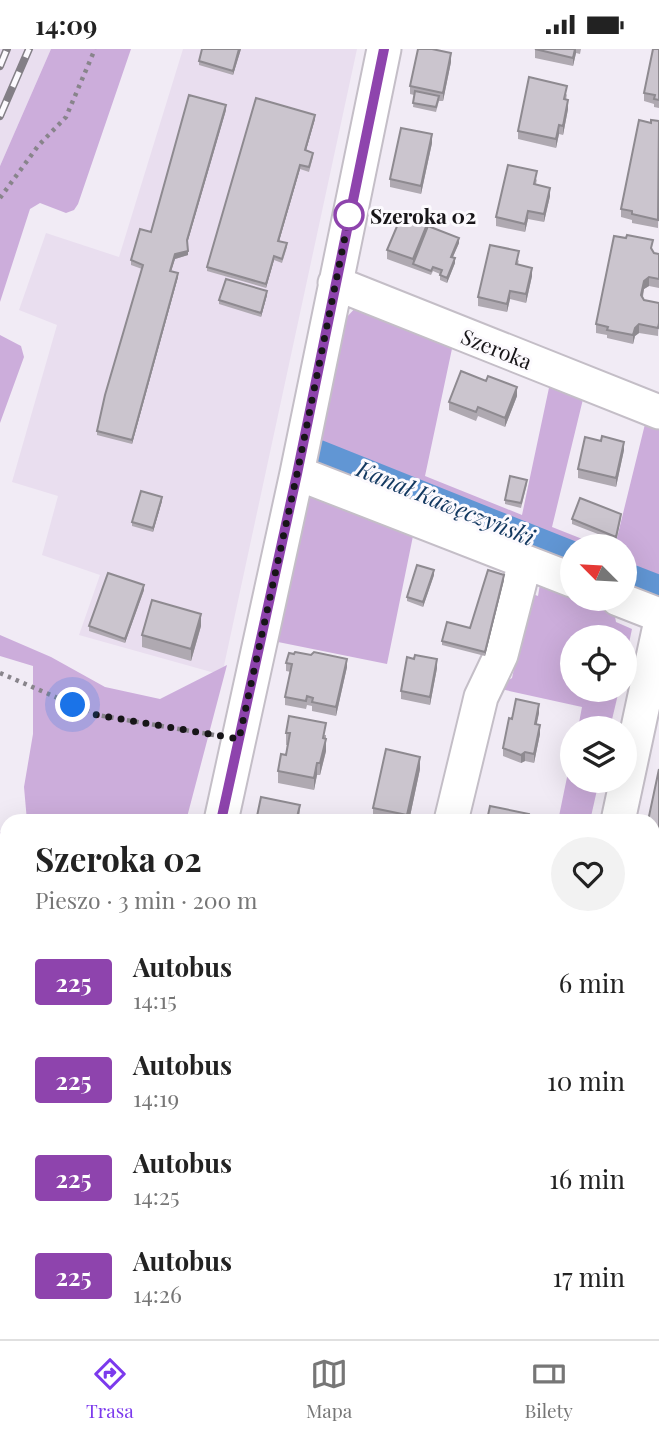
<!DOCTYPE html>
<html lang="pl">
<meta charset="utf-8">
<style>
:root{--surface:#fff;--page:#f2f2f2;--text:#222;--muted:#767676;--line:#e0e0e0;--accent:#7c3aed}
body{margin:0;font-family:"Playfair Display",serif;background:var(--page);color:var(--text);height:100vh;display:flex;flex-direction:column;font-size:26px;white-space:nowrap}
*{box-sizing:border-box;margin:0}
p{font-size:23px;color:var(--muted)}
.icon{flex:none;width:38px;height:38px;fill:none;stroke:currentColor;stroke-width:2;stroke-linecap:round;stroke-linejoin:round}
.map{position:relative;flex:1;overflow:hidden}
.details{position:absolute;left:0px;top:765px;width:660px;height:527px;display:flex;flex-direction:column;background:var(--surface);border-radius:21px 21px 0 0;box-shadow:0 7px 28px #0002}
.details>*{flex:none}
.badge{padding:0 14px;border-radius:5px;font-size:24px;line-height:46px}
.needle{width:46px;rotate:294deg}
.fabs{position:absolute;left:560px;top:485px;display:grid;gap:14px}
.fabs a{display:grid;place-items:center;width:77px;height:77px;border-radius:50%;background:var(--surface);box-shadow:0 7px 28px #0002;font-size:35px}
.you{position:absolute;width:35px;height:35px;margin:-18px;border:5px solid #fff;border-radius:50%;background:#1a73e8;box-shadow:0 0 0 10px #1a73e833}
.map>.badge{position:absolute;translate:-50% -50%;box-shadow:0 0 0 4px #fff}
.round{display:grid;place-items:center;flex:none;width:74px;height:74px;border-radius:37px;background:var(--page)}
.headline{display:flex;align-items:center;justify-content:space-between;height:119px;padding:0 35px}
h1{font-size:33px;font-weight:700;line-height:52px}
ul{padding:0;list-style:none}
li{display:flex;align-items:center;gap:21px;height:98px;padding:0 35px}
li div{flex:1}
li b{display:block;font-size:26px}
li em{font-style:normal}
li .badge{min-width:77px;font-weight:700;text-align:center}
.status{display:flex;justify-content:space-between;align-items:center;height:49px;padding:0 35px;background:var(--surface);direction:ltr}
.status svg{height:19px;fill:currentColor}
.menu{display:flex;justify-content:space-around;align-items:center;height:98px;border-top:2px solid var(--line);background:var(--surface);font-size:19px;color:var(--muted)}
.menu a{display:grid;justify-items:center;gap:4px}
.menu .on{color:var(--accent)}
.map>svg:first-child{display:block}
.built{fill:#e9deef}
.green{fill:#ccaddb}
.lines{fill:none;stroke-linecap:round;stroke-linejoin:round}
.canal{stroke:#6196d4;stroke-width:24}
.minor-casing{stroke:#c4bec7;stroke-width:37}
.path{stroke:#88848b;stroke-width:4.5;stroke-dasharray:3.5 5;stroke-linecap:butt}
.minor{stroke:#fff;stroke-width:33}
.rail-casing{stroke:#837f86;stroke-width:8}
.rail{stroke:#fcfafe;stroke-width:5;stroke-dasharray:16;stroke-linecap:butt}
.wall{fill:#afa9b1}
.shaded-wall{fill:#8e8a90}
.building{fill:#cbc5ce;stroke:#8e8a90;stroke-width:2}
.line-casing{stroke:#fff;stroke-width:16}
.line{stroke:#8e44ad;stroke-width:10}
.walk{stroke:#171518;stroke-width:7;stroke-dasharray:0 12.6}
.stop-dot{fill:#fff;stroke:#8e44ad;stroke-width:3.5}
.labels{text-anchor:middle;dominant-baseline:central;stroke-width:6;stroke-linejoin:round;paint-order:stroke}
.stop-label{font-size:21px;font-weight:bold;fill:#171518;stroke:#fcfafe;text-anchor:start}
.street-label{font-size:21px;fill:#171518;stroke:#fcfafe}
.water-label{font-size:23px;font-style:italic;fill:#133961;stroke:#fcfafe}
</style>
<div class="status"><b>14:09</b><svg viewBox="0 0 49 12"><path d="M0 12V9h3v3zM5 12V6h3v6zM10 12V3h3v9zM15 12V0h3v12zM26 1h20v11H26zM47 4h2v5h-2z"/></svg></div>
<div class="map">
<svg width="659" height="1290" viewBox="0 0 659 1290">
<rect width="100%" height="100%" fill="#f1ebf5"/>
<!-- built -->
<path class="built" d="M0,0h51l-51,117z
M183,0h174l-135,626 -143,-40 21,-60 -58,-20 16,-59 -46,-14 45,-157 -38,-15 27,-77 73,24z
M155,1285h78l-1,5h-78z"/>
<!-- green -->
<path class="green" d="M51,0h80l-53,155 -4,6 -8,3 -26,-10 -10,6 -30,93v-136z
M358,256l95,39 -28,132 97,39 28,-132 34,12 -32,132 48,19h-28v25l-261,-102 34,-150z
M0,286l21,11 3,11 -24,66z
M646,371l13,5v180l-34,-13v-46h-10z
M308,444l106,38 -27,133 -109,-22z
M540,535l32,12v3h8l34,12 2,11 16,7 -7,33v-25h-53v52l47,1 -9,38h-32l4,-21 -86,-19 16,-10 18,-85 8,3z
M0,586l51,22 54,30 55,12 67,-34 -41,156h-159l-3,-34 9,-53v-68l-33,-10z
M572,704v28h27l-9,40h-32z
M7,782v63l-7,-10v-52z
M7,861v134l-7,-2v-112z
M659,978v312h-64l1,-5 57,-1v-274z
M7,1042v242l77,1 -1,5h-83v-244l3,1z
M233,1285l113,-1v1l-1,5h-113z"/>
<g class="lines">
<!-- canal -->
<path class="canal" d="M319,403l253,101
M625,525l34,13"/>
<!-- minor casing -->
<g class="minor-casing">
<path id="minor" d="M335,234l324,129
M297,424l275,107
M618,550l41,16
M221,772l76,-348 87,-424
M451,772l30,-124 20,-42 24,-93
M618,772l41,-191
M108,1290l1,-6"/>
</g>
<!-- path -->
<path class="path" d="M0,149l38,-52 28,-29 29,-68
M0,624l97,42 117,20
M346,1290l2,-6"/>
<!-- minor -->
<use href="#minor" class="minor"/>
<!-- rail casing -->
<g class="rail-casing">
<path id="rail" d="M0,17l7,-17
M0,67l29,-67"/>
</g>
<!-- rail -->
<use href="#rail" class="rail"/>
</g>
<!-- wall -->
<path class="wall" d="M202,0h39l-8,26 -34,-10v-4z
M535,0h46l-1,5 -4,-1 -3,13 -38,-8z
M659,0v59l-5,-1v-3l-10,-3v-8z
M451,13l-8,39h-4l-3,11 -23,-5 1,-12 -4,-1v-8z
M567,45l-1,6 2,9 -5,26 -4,-1 -3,14 -38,-9v-8z
M226,61l-39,133 1,12 -13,4 -4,12 7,6 -46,167 -35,-9v-4l45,-162 -11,-4v-5l20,-28z
M315,70l-9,31 7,7 -4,15 -9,-3 -21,72 8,6 -5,16 -8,-3 -8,28 -59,-17v-4z
M659,72l-1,107 -26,-5v-3l-11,-3v-8l30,-86z
M432,94l-11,51 -31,-7v-8z
M537,130l-1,5 14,12 -6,26 -16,-3 -3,13 -29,-6v-9z
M428,177l31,17 -6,14 2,6 -8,20 -7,-3v-6l-7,-3 -2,4 -44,-16v-9z
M652,201l2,3 5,1v34l-10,-2 -5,3 -1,8 1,3 15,3 -1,33 -19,-3 -4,3 -2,8 -26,-6v-3l-11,-2v-9z
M519,211l-1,4 14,12 -6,27 -16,-4 -3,13 -29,-6v-9z
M267,246l-6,22 -42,-13v-4z
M517,347l-12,31 -27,-11 -2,5 -27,-11v-8z
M601,392l23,9 -8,37 -38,-9v-9z
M527,435l-6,24 -16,-4v-4z
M162,452l-9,31 -21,-6v-4z
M621,469l-5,23 -44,-17v-5z
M434,526l-11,32 -16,-6v-4z
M504,531l-19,76 -43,-11v-4l28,-13z
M144,541l-19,53 -36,-12v-5z
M201,577l-10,35 -49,-14v-12z
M286,614l61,4 -11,49 -24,-5v-5l-5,-1 -1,4 -21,-4v-8l6,-25 -5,-1z
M437,619l-7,37 -29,-6v-8z
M539,664l-3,11 4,10 -6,29 -9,-2 -4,2 -18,-7v-8l9,-29z
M286,684l40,2v16l-6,24h-3l-3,15 -36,-7v-12l8,-16 1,-10h-1z
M420,720l-11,52h-31l-5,-1v-12z
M659,720v97l-6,-1v-44z"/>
<!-- shaded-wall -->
<path class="shaded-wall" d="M239,0h2l-8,26v-4z
M575,0h1v4l-3,13v-8z
M451,4v9l-8,39v-8z
M568,51v9l-5,26v-9z
M226,56v5l-39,134v-4z
M315,66v4l-10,35v-4z
M559,76v9l-3,14v-9z
M432,85v9l-11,51v-8z
M300,116v4l-22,76v-4z
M550,139v8l-6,26v-8z
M528,162v8l-3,13v-8z
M428,173v8l-15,34v-5z
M459,189v5l-8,18v-4z
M188,202v4l-13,4 -5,16v-4l5,-17z
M274,207v4l-8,28v-4z
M455,209v5l-8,20v-5z
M532,219v8l-6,27v-9z
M178,224v4l-46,167v-4z
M649,228v9l-5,3 -3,14v-8l3,-14z
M267,242v4l-6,22v-4z
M510,242v8l-3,13v-8z
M639,275v9l-4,3 -2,8v-9l2,-7z
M517,338v9l-12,31v-9z
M624,393v8l-8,37v-9z
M162,448v4l-9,31v-4z
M434,521v5l-11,32v-5z
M504,526v5l-19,76v-4z
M144,536v5l-19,53v-4z
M201,565v12l-10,35v-12z
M347,610v8l-11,49v-9z
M437,610v9l-7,37v-8z
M539,655v9l-4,20v-9z
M540,676v9l-6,29v-9z
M326,690v12l-6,24v-12z
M525,703v9l-4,2v-8z
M420,708v12l-11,52h-2v-6z
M317,714v12l-3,15v-12z
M300,756l-1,16h-3z
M659,860v12l-6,30v-12z"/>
<!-- building -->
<path class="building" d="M202,0h37l-6,22 -34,-10z
M418,0h14l19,4 -8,40 -33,-7z
M535,0h40l-2,9z
M653,0h6v51l-5,-1 1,-4 -11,-2z
M529,28l38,9 -3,13 4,1 -5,26 -4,-1 -3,14 -38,-8z
M415,42l24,5 -3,11 -23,-4z
M189,46l37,10 -39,135 1,11 -13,3 -5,17 8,2 -46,167 -35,-9 8,-36 38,-130 -12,-5 9,-31 11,3z
M256,49l59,17 -10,35 8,3 -4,14 -9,-2 -22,76 9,2 -5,16 -8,-3 -8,28 -59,-17z
M639,71l12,3v-3l8,1 -1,99 -26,-6v-3l-11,-2z
M401,79l31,6 -11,52 -31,-7z
M508,116l29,6 -3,13 16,4 -6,26 -16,-3 -3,13 -29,-7z
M403,163l25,10 -15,37 -26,-9z
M428,177l31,12 -8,19 4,1 -8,20 -7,-3 2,-5 -9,-3 -2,4 -18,-7z
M627,186l26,5 -2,8 3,5 5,1v25l-10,-2 -5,4 -3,14 3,5 15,3v20l-1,5 -19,-4 -4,4 -2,7 -26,-5 1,-3 -12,-3 18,-88 12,2z
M490,196l29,6 -3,13 16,4 -6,26 -16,-3 -3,13 -29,-7z
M226,230l41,12 -6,22 -42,-13z
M461,322l25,10 2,-5 29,11 -12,31 -27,-11 -2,5 -27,-10z
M602,387l22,6 -8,36 -38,-9 7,-32 16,4z
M510,427l17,4 -6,23 -16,-3z
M141,442l21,6 -9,31 -21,-6z
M580,449l41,16 -5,23 -44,-18z
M417,516l17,5 -11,32 -16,-5z
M488,521l16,5 -19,77 -43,-11 5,-19 23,6z
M108,524l36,12 -19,54 -36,-13z
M152,551l49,14 -10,35 -49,-14z
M295,603l16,3 3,-3 33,7 -11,48 -24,-5 1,-4 -6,-2 -1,5 -21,-4 7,-33 -6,-1 3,-10 5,1z
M415,606l22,4 -7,38 -29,-6 6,-34 7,2z
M516,650l23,5 -4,20 5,1 -6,29 -9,-2 -4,3 -18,-7 6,-30 3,1z
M289,667l37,7 -3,15 3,1 -6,24h-3l-3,15 -36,-7 3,-17 5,1 4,-22h-4z
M386,700l34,8 -13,58 -34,-7z
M659,720v85l-6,-1v-32h-5z
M261,748l39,8 -4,16h-40z
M490,757l39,8 -1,7h-45v-2l4,1z
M653,818l6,1v41l-6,30z"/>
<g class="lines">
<!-- line casing -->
<g class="line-casing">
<path id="line" d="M221,772l76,-347 87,-425"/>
</g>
<!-- line -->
<use href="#line" class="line"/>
<!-- walk -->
<path class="walk" d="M73,656l24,10 142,24 58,-265 53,-262 -1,3"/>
</g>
<!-- markers -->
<circle class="stop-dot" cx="349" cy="166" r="14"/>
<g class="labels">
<!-- stop labels -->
<g class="stop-label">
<text x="370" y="166">Szeroka 02</text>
</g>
<!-- street labels -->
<g class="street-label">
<text transform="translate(497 299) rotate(22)">Szeroka</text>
</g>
<!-- water labels -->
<g class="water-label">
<text transform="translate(446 453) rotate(22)">Kanał Kawęczyński</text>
</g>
</g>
</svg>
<div class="fabs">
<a><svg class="needle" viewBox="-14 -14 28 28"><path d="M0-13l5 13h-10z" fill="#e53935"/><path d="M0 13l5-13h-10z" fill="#767676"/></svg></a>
<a><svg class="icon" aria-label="locate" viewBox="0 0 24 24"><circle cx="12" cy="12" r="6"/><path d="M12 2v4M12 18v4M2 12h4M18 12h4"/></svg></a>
<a><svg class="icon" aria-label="layers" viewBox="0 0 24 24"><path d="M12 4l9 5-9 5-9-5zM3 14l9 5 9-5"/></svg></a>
</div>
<div class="you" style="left:73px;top:656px"></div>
<section class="details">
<div class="headline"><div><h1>Szeroka 02</h1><p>Pieszo · 3 min · 200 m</p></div><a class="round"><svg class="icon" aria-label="heart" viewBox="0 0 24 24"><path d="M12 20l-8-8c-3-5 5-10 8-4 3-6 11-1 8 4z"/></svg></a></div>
<ul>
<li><span class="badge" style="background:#8e44ad;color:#fff">225</span><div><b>Autobus</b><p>14:15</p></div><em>6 min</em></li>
<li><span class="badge" style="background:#8e44ad;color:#fff">225</span><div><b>Autobus</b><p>14:19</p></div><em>10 min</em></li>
<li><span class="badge" style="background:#8e44ad;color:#fff">225</span><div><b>Autobus</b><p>14:25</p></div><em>16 min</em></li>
<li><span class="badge" style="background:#8e44ad;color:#fff">225</span><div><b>Autobus</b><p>14:26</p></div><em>17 min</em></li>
</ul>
</section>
</div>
<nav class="menu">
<a class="on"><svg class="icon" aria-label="directions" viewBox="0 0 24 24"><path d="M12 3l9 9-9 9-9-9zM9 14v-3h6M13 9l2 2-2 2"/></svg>Trasa</a>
<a><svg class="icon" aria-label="map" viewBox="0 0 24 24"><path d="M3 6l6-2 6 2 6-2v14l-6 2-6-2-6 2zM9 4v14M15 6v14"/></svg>Mapa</a>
<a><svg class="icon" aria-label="tickets" viewBox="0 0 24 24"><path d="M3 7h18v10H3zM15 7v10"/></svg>Bilety</a>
</nav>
